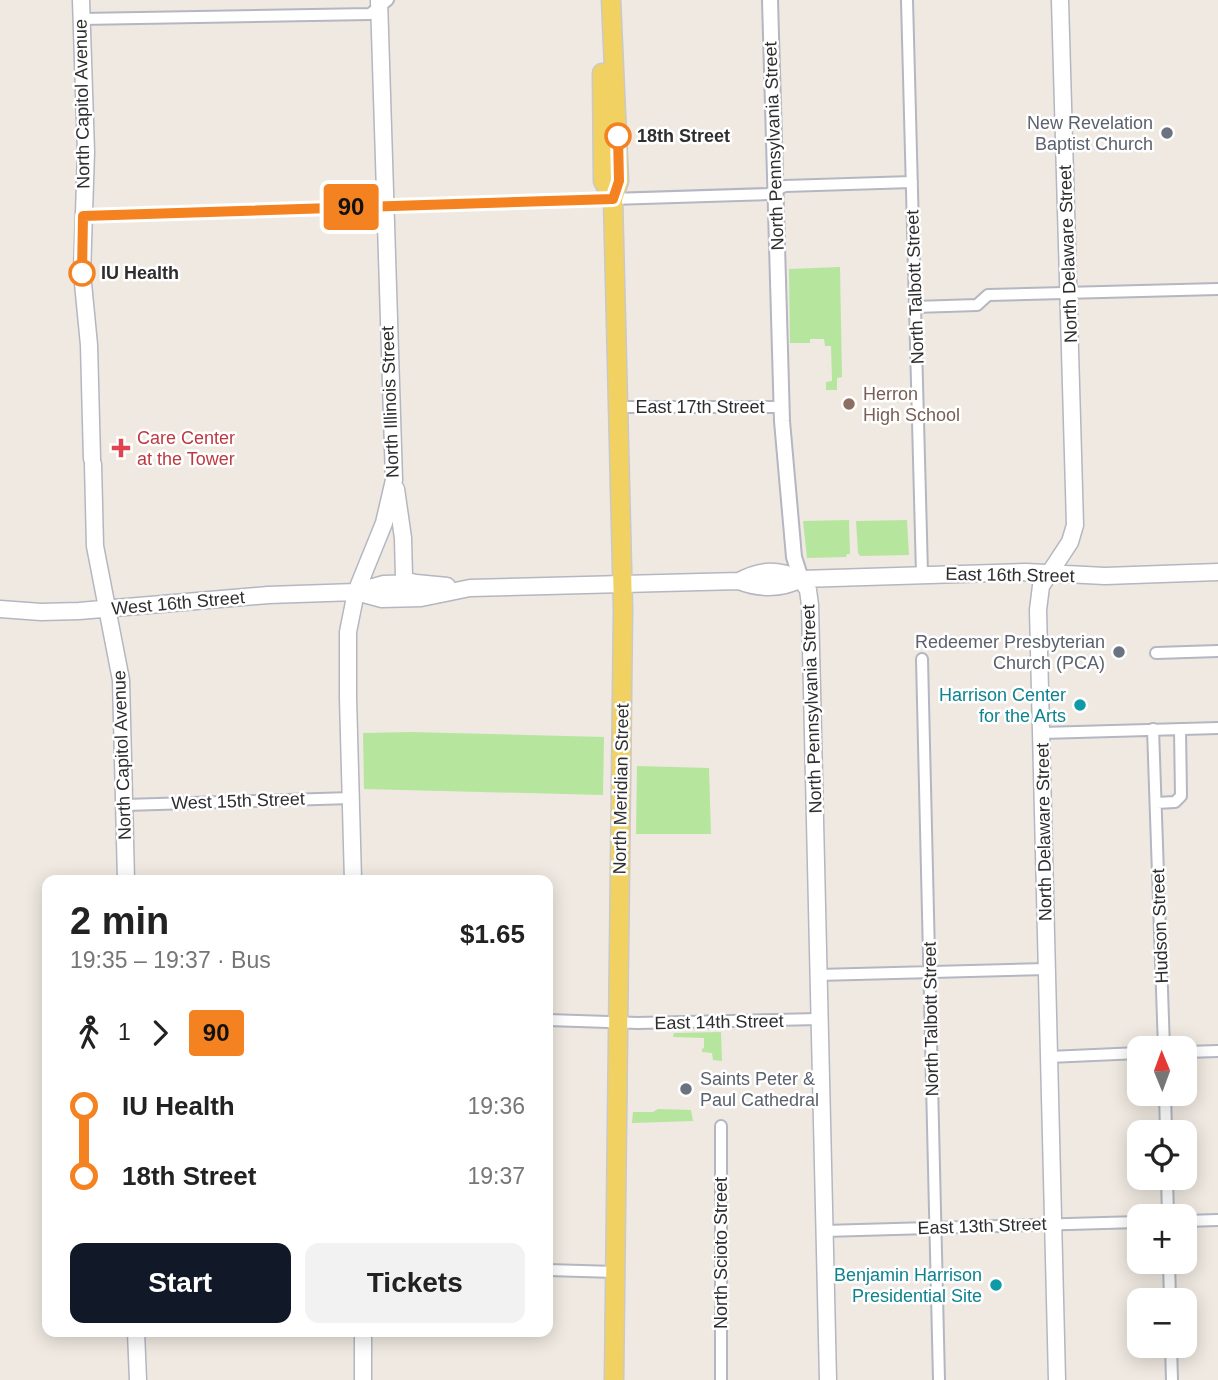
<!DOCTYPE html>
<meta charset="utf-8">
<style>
:root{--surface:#fff;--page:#f2f2f2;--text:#222;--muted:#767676;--accent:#111827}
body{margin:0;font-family:Arial,sans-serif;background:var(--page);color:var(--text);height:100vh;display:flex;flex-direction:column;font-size:26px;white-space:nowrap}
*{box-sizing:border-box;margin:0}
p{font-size:23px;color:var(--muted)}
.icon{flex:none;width:38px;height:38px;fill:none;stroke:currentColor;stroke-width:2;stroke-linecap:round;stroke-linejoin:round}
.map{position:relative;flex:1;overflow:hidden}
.panel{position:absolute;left:42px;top:875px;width:511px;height:462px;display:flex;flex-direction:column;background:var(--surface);border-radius:14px;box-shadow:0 4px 18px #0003}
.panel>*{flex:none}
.badge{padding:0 14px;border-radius:5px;font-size:24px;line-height:46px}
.needle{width:46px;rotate:359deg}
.fabs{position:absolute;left:1127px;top:1036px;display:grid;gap:14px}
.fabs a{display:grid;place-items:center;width:70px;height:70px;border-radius:14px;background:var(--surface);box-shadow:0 4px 18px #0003;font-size:35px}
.map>.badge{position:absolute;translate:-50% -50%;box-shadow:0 0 0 4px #fff}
.legs{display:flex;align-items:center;gap:10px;height:77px;padding:0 28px;font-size:23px}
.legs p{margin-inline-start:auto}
.head{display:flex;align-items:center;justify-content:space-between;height:119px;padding:0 28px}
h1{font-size:38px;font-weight:800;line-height:52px}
.cta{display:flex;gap:14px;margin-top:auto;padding:14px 28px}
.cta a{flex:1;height:80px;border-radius:14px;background:var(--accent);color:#fff;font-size:28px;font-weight:800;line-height:80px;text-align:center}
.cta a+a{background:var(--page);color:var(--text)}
ul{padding:0 28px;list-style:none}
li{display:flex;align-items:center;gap:24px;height:70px;font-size:26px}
li i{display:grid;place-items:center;width:10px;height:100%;margin:0 9px;background:currentColor}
li i::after{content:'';width:18px;height:18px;margin:-9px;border:5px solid;border-radius:50%;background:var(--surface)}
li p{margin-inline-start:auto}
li:first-child i{background:linear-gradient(#0000 50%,currentColor 0)}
li:last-child i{background:linear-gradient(currentColor 50%,#0000 0)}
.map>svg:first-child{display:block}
.green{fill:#b6e59e}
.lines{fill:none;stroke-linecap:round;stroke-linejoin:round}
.minor-casing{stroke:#b4b7c1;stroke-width:14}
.tertiary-casing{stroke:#b4b7c1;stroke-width:18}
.secondary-casing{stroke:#b4b7c1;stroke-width:19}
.primary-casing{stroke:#c9c9c9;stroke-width:21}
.minor{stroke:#fff;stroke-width:10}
.tertiary{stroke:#fff;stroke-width:14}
.secondary{stroke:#fff;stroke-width:16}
.primary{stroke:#f2d163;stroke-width:18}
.line-1-casing{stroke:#fff;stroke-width:16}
.line-1{stroke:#f58220;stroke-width:10}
.worship-dot{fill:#6b7280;stroke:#fff;stroke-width:2.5}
.stop-1-dot{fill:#fff;stroke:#f58220;stroke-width:3.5}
.education-dot{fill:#8d6e63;stroke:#fff;stroke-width:2.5}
.health-dot{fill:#e0444e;stroke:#fff;stroke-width:2.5}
.culture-dot{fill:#0f9aa8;stroke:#fff;stroke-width:2.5}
.labels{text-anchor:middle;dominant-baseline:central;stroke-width:5;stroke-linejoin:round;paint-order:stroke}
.street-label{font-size:18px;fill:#2e2e2e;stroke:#fff}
.worship-label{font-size:18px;fill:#5b616d;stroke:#fff;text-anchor:end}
.stop-label{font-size:18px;font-weight:bold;fill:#2e2e2e;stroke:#fff;text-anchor:start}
.education-label{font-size:18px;fill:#785e54;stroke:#fff;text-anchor:start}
.health-label{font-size:18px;fill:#be3a42;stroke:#fff;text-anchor:start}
.culture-label{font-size:18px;fill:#0d838f;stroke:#fff;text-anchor:end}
</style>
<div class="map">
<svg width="1218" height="1380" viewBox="0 0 1218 1380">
<rect width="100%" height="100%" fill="#efe9e1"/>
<!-- green -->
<path class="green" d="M840,267l2,110 -5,1v12h-11v-8l6,-1 -1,-35h-6l-1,-7h-14v4h-20l-1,-74z
M849,520l1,34h-3l-1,3 -39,1 -4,-37z
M907,520l2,35 -49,1 -2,-3 -2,-32z
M411,732l193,5 -1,58 -239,-6 -1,-56z
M637,766l72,2 2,66h-75z
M721,1032l1,29 -9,-1 -1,-7 -10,-1v-3l2,-1v-10l-31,-1 1,-4z
M658,1109l33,1 2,11 -61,2 1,-11h20z"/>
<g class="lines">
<!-- minor casing -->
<g class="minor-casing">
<path id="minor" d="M907,0l15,574
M81,19l289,-5 18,-14
M83,216l685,-22 17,-8 127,-4
M915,307l62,-2 11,-10 230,-6
M618,407h164
M1156,653l62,-2
M922,659l17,721
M1153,729l11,319
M1042,733l176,-5
M1156,803l19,-1 6,-6 -1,-67
M125,805l226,-7
M818,975l229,-6
M548,1020l90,3 181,-4
M1185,1052l33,-1
M1049,1057l90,-4
M1165,1094l1,38
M721,1126v254
M1167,1178l1,38
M1185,1221l33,-1
M824,1231l315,-9
M1169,1262l1,38
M548,1270l67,2
M1171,1346l1,34"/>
</g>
<!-- tertiary casing -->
<g class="tertiary-casing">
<path id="tertiary" d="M770,0l12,421 12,136 7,22"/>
</g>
<!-- secondary casing -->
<g class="secondary-casing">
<path id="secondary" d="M81,0l5,152 -4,121 7,72 3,114
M93,464l2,82 26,134 5,200
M396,489l7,49 1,39 3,4 9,2
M801,579l7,11 2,15 18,775
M739,581c21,8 41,9 62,-2
M356,592l26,7 39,-1 49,-10 269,-7c23,-12 38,-12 62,-2l225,-7 79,4 113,-4
M0,609l41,3 38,-1 189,-16 88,-3 28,-8 32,-1 31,3
M353,880l-5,-182v-66l8,-40 28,-69 10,-43 -15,-480
M136,1332l2,48
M363,1332v48
M1057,1380l-19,-770 3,-24 29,-44 5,-17 -15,-525"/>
</g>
<!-- primary casing -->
<g class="primary-casing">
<path id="primary" d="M611,0l7,159 1,22 -6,18 10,410 -9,771
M602,73l1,108 10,18"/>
</g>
<!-- minor -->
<use href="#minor" class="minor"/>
<!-- tertiary -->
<use href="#tertiary" class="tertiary"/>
<!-- secondary -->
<use href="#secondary" class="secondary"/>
<!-- primary -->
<use href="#primary" class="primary"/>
</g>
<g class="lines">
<!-- line-1 casing -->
<g class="line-1-casing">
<path id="line-1" d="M82,273l1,-57 530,-17 6,-18 -1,-45"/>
</g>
<!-- line-1 -->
<use href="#line-1" class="line-1"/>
</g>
<!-- markers -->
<g class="worship-dot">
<circle cx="1167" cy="133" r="7"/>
<circle cx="1119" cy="652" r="7"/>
<circle cx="686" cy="1089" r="7"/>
</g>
<g class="stop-1-dot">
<circle cx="618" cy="136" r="12"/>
<circle cx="82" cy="273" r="12"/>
</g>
<circle class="education-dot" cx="849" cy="404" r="7"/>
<path class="health-dot" d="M117.5 437.5h7v7h7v7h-7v7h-7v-7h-7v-7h7z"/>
<g class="culture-dot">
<circle cx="1080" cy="705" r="7"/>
<circle cx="996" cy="1285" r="7"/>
</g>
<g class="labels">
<!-- street labels -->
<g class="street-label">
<text transform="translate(82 104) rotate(-91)">North Capitol Avenue</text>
<text transform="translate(774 146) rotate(-92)">North Pennsylvania Street</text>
<text transform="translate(1068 254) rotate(-92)">North Delaware Street</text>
<text transform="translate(915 287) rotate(-92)">North Talbott Street</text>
<text transform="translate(390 402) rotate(-92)">North Illinois Street</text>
<text x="700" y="407">East 17th Street</text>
<text transform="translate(1010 575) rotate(1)">East 16th Street</text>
<text transform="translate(178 603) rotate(-5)">West 16th Street</text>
<text transform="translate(812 709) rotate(-92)">North Pennsylvania Street</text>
<text transform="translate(122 755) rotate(-92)">North Capitol Avenue</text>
<text transform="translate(621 789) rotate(-89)">North Meridian Street</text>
<text transform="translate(238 801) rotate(-2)">West 15th Street</text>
<text transform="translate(1044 832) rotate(-91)">North Delaware Street</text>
<text transform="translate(1160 926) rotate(-92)">Hudson Street</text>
<text transform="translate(931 1019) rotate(-91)">North Talbott Street</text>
<text transform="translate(719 1022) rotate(-1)">East 14th Street</text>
<text transform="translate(982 1226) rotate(-2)">East 13th Street</text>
<text transform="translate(721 1253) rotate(-90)">North Scioto Street</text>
</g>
<!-- worship labels -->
<g class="worship-label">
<text x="1153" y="123">New Revelation<tspan x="1153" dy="21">Baptist Church</tspan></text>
<text x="1105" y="642">Redeemer Presbyterian<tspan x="1105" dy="21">Church (PCA)</tspan></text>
<text x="700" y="1079" text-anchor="start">Saints Peter &amp;<tspan x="700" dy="21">Paul Cathedral</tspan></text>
</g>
<!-- stop labels -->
<g class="stop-label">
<text x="637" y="136">18th Street</text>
<text x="101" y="273">IU Health</text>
</g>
<!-- education labels -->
<g class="education-label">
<text x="863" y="394">Herron<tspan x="863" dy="21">High School</tspan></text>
</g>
<!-- health labels -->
<g class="health-label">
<text x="137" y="438">Care Center<tspan x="137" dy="21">at the Tower</tspan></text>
</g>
<!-- culture labels -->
<g class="culture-label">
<text x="1066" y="695">Harrison Center<tspan x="1066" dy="21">for the Arts</tspan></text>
<text x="982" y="1275">Benjamin Harrison<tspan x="982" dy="21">Presidential Site</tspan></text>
</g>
</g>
</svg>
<div class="fabs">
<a><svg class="needle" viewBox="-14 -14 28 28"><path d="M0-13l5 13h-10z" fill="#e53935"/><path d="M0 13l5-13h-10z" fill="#767676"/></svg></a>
<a><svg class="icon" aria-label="locate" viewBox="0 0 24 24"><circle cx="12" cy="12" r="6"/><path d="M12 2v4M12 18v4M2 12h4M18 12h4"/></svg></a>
<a>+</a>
<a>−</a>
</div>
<b class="badge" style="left:351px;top:207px;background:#f58220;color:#111">90</b>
<section class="panel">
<div class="head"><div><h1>2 min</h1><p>19:35 – 19:37 · Bus</p></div><b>$1.65</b></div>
<div class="legs"><svg class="icon" aria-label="walk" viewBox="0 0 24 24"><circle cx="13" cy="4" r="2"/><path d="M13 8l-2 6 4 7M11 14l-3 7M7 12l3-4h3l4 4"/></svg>1<svg class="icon" aria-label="forward" viewBox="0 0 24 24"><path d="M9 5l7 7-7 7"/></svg><b class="badge" style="background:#f58220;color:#111">90</b></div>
<ul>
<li><i style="color:#f58220"></i><b>IU Health</b><p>19:36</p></li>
<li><i style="color:#f58220"></i><b>18th Street</b><p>19:37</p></li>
</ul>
<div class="cta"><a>Start</a><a>Tickets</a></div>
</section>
</div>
